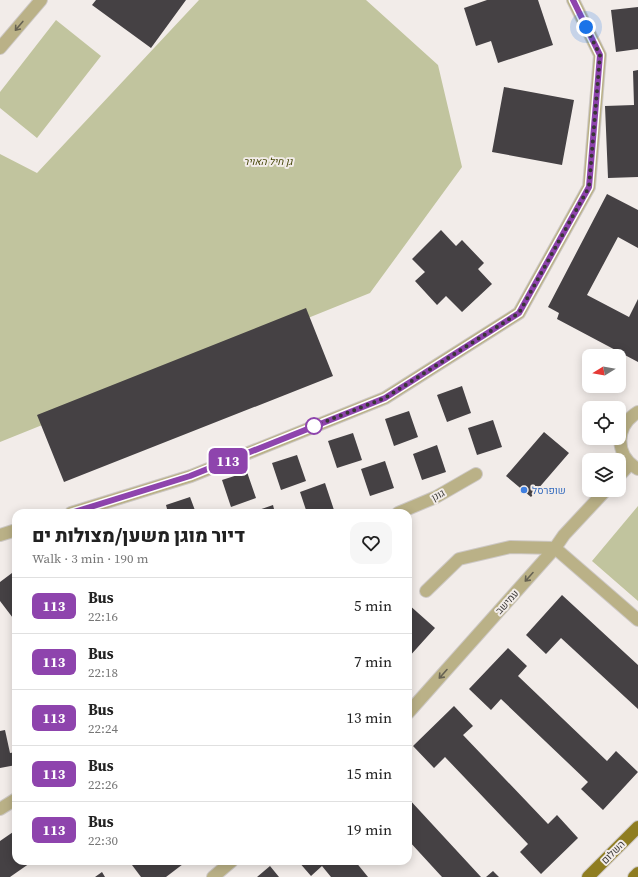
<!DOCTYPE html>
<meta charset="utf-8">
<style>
:root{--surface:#fff;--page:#f6f6f6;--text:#222;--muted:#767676;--line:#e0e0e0}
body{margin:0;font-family:"Source Serif 4",Heebo,serif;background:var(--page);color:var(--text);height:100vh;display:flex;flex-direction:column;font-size:15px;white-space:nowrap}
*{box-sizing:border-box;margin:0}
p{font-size:13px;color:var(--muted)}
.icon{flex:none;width:22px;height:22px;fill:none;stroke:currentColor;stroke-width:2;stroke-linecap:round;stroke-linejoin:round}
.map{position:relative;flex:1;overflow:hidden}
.side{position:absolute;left:12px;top:509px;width:400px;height:356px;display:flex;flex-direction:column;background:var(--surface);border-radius:12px;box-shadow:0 2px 10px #0003}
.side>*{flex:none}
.badge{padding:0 8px;border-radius:6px;font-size:14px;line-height:26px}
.needle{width:26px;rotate:259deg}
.tools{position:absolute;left:582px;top:349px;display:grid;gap:8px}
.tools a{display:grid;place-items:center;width:44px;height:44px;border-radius:8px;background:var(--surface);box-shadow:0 2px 10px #0003;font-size:20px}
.you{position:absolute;width:20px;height:20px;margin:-10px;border:3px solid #fff;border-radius:50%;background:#1a73e8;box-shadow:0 0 0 6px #1a73e833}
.map>.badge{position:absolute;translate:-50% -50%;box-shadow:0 0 0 2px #fff}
.round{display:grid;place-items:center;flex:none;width:42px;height:42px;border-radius:12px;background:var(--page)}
.overview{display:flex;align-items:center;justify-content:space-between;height:68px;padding:0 20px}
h1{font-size:19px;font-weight:800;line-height:30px}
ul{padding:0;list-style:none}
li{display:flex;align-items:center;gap:12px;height:56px;padding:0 20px;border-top:1px solid var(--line)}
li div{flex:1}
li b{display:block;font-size:15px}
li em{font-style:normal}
li .badge{min-width:44px;font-weight:700;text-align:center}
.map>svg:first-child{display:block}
.green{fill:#c1c49e}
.building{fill:#454144}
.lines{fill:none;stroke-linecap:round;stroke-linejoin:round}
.minor-casing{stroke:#cdc8c5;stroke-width:14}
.major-casing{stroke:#cdc8c5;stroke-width:14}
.minor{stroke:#bab187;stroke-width:12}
.major{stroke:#8f7d21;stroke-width:12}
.oneway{stroke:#666252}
.line-casing{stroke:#fff;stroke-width:9}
.line{stroke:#8e44ad;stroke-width:6}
.walk{stroke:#393736;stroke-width:4;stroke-dasharray:0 7.2}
.stop-dot{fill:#fff;stroke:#8e44ad;stroke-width:2}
.shop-dot{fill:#3f7fe0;stroke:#f2ece9;stroke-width:1.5}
.labels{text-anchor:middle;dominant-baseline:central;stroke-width:4;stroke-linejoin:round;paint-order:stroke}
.park-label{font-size:10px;font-style:italic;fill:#454607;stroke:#f2ece9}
.shop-label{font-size:10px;fill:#366cbe;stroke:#f2ece9;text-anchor:start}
.street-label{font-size:10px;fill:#393736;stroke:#f2ece9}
</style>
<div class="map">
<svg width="638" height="877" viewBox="0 0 638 877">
<rect width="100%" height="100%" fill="#f2ece9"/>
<!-- green -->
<path class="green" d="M199,0h167l72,65 24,102 -92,126 -370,149v-288l37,19z
M56,20l45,36 -64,82 -37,-30v-16z
M638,506v95l-46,-40z"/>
<!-- building -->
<path class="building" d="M96,0h90l-35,48 -59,-43z
M487,0h51l15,45 -55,18 -7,-22 -15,5 -12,-38z
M638,7v42l-22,3 -5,-42z
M638,70v107l-30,1 -3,-72 29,-1 -1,-34z
M504,87l70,13 -12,65 -70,-13z
M607,194l31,16v38l-20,-11 -31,58 42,22 9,-18v63l-81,-43 2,-6 -11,-6z
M441,230l15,16 6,-6 22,23 -6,6 14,15 -30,28 -16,-16 -9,9 -22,-24 10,-9 -13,-13z
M306,308l27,68 -269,106 -27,-67z
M462,386l9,27 -24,9 -10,-27z
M409,411l9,26 -24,9 -9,-27z
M493,420l9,27 -25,8 -9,-27z
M544,432l25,21 -38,44 -25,-21z
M353,433l9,27 -25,8 -9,-27z
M437,445l9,27 -24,8 -9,-26z
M297,455l9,26 -25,9 -9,-27z
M385,461l9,27 -24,8 -9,-27z
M247,472l9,26 -25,9 -9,-27z
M325,483l9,27 -8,3h-19l-7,-21z
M190,497l6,16h-28l-2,-8z
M273,505l2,8h-25z
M16,570v52l-16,-21v-19z
M562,595l76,70v44l-77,-71 -15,16 -20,-19z
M408,604l27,24 -27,30z
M508,648l19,18 -9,10 89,85 9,-10 22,21 -35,38 -22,-21 7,-7 -87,-83 -10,11 -22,-21z
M454,706l19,20 -10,9 85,89 9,-9 21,23 -37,36 -21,-22 8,-8 -83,-87 -11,11 -21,-22z
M5,730l5,23 6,-1v13l-16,3v-37z
M408,798l73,79h-39l-34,-37z
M16,830v31h17l-23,16h-10v-36z
M129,861h58l-21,16h-25z
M298,861h57l13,16h-37l-9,-11 -11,10z
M270,866l9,11h-22z
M493,871l6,6h-13z
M102,872l3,5h-10z"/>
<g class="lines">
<!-- minor casing -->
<g class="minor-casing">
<path id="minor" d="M0,48l41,-48
M638,412c-23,14 -24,43 0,57
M619,476l11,-12
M71,513l120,-37 194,-78 134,-85 70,-126 11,-132 -27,-55
M398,513l38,-16 40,-23
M0,535l16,-5
M426,591l33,-32 51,-12 45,1 83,72
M408,713l147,-165 9,-13 42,-45
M0,809l16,-10
M213,877l19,-16"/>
</g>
<!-- major casing -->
<g class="major-casing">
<path id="major" d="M588,877l50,-50
M634,877l4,-4"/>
</g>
<!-- minor -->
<use href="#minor" class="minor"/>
<!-- major -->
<use href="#major" class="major"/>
</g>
<!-- one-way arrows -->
<defs><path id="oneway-shaft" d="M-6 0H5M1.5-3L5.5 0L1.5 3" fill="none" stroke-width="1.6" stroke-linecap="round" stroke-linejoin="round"/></defs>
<g class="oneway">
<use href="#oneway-shaft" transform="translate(19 26) rotate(130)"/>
<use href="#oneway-shaft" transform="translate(529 577) rotate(132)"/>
<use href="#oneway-shaft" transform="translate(443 674) rotate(132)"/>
</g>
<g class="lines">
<!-- line casing -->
<g class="line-casing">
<path id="line" d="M71,513l119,-37 195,-78 134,-85 70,-126 11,-132 -27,-55"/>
</g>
<!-- line -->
<use href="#line" class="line"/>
<!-- walk -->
<path class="walk" d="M314,426l71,-28 134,-85 70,-126 11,-132 -14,-28"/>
</g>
<!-- markers -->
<circle class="stop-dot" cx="314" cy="426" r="8"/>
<circle class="shop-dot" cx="524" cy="490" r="4"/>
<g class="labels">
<!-- park labels -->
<g class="park-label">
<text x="268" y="161">גן חיל האויר</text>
</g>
<!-- shop labels -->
<g class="shop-label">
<text x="532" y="490">שופרסל</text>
</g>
<!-- street labels -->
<g class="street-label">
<text transform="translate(438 495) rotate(-27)">גונן</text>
<text transform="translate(507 602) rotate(-48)">עמישב</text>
<text transform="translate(613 852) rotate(-45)">השלום</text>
</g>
</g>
</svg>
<div class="tools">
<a><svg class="needle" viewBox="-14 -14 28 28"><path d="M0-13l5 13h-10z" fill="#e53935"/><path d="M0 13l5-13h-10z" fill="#767676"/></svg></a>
<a><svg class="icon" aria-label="locate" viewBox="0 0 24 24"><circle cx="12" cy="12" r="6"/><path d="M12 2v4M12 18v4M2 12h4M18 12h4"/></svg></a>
<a><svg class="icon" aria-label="layers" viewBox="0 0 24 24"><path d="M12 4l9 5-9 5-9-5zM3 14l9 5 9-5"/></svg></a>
</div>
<div class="you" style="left:586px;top:27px"></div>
<b class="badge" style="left:228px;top:461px;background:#8e44ad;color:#fff">113</b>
<section class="side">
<div class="overview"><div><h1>דיור מוגן משען/מצולות ים</h1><p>Walk · 3 min · 190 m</p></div><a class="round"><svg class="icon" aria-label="heart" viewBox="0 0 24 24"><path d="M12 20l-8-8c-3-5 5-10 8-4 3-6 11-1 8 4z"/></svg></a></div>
<ul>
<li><span class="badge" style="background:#8e44ad;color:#fff">113</span><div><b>Bus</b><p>22:16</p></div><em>5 min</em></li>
<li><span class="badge" style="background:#8e44ad;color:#fff">113</span><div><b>Bus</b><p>22:18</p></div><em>7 min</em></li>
<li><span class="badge" style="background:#8e44ad;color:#fff">113</span><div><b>Bus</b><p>22:24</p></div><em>13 min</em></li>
<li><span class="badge" style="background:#8e44ad;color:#fff">113</span><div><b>Bus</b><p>22:26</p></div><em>15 min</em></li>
<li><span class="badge" style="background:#8e44ad;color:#fff">113</span><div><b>Bus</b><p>22:30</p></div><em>19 min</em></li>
</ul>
</section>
</div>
